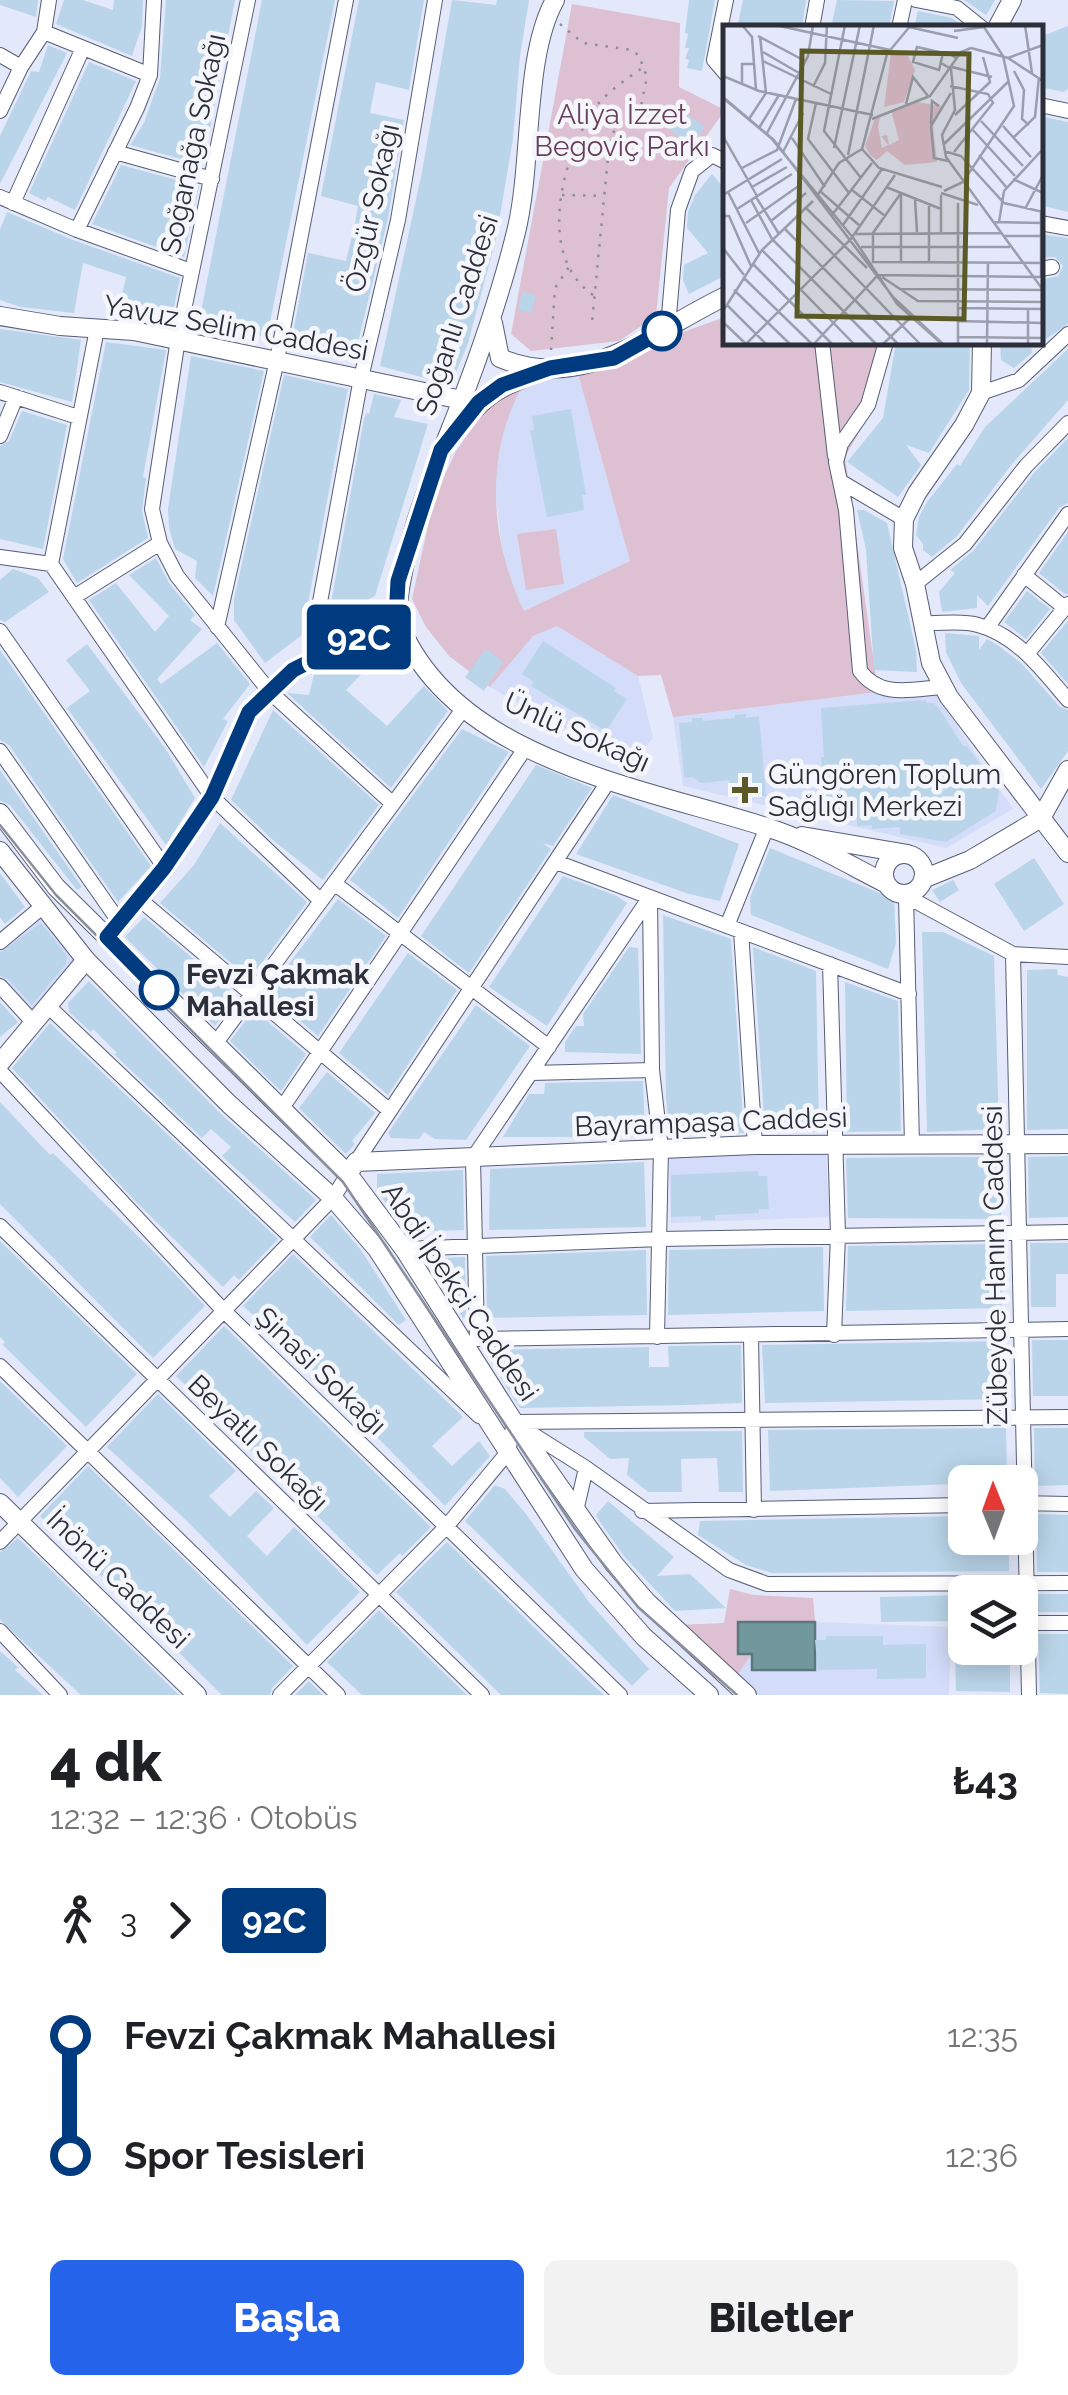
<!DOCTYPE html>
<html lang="tr">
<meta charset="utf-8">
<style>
:root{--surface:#fff;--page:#f2f2f2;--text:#202124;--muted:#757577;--accent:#2563eb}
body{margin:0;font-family:Raleway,sans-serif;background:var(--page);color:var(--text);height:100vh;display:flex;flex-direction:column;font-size:38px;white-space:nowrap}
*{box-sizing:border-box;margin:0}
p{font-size:32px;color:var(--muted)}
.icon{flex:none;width:55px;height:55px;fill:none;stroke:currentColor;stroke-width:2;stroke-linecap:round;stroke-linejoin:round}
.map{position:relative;height:1695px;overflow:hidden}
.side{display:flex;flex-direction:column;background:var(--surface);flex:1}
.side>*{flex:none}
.badge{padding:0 20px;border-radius:8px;font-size:35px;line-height:65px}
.needle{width:65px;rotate:359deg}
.buttons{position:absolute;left:948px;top:1465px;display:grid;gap:20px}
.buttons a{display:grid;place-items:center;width:90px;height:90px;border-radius:15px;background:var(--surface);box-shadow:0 5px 25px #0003;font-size:50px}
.map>.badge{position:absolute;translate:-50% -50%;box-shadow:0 0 0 5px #fff}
.legs{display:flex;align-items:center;gap:15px;height:110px;padding:0 50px;font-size:32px}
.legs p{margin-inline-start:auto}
.summary{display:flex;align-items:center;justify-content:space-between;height:170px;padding:0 50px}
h1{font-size:55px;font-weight:800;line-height:75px}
.cta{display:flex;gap:20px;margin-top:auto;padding:20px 50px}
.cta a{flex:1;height:115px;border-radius:15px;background:var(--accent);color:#fff;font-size:40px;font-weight:800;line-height:115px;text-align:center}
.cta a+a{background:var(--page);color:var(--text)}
ul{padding:0 50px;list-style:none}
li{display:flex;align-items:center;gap:35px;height:120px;font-size:38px}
li i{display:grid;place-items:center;width:15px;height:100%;margin:0 12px;background:currentColor}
li i::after{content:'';width:25px;height:25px;margin:-12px;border:8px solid;border-radius:50%;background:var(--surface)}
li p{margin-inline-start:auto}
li:first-child i{background:linear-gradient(#0000 50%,currentColor 0)}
li:last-child i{background:linear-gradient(currentColor 50%,#0000 0)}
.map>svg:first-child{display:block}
.built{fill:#d3dcf8}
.green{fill:#dec0d3}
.water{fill:#70989d;stroke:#5c787f;stroke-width:2.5}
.building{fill:#bad5e9}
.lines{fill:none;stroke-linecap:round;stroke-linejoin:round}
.minor-casing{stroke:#575e77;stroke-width:16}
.tertiary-casing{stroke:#575e77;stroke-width:20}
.secondary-casing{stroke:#575e77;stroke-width:20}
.path{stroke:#8a8e9d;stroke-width:2.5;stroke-dasharray:2.5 8;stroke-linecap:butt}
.minor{stroke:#fff;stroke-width:14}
.tertiary{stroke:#fff;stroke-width:18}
.secondary{stroke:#fff;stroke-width:18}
.tram{stroke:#8a8e9d;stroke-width:2.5}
.line-1-casing{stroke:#fff;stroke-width:22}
.line-1{stroke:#003b80;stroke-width:15}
.stop-1-dot{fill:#fff;stroke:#003b80;stroke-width:5}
.poi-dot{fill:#5b5925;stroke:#f4f6fc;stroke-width:4}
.labels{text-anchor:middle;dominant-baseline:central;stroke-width:9;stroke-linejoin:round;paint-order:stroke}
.park-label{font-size:28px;fill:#693e5b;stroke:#f4f6fc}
.street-label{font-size:28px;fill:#2c2f3a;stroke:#f4f6fc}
.poi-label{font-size:28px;fill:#2c2f3a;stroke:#f4f6fc;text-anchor:start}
.stop-label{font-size:28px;font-weight:bold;fill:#2c2f3a;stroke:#f4f6fc;text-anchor:start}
.inset-road{fill:none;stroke:#9a9ead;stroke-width:2.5}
.view{fill:#5b5925;fill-opacity:0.15;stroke:#5b5925;stroke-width:5}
.inset-edge{fill:none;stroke:#2c2f3a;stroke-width:5}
</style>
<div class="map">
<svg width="1068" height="1695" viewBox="0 0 1068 1695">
<rect width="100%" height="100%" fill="#e3e8fa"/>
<!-- built -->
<path class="built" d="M577,370l53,191 -107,51 -19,-48 -10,-84 14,-69 17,-30z
M557,626l81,50 15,62 -22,26 -141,-77 43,-51z
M930,686l83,123 -67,39 -263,-62 -10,-69z
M40,914l39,49 -48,49 -31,-35v-30z
M826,1151l3,66 -158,6 -2,-67z
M815,1622l136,5 -2,68h-190l-23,-18 16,-23v15l63,1z"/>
<!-- green -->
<path class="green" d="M572,4l108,19 -1,64 46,23 -56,78 -13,128 -37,25 -88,10 -20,-17z
M725,317l1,25 166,1 -15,58 -32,56 33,235 -205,25 -12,-42 -23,1 -81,-50 -24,10 -43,51 -41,-31 -23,-29 -14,-28 22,-101 21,-45 34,-51 36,-21c-41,71 -36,158 -1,230l106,-50 -53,-191z
M556,529l8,55 -38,6 -9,-56z
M730,1589l24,6 59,3 2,24h-76l13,32 -16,23 -59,-52 47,-2z"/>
<!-- water -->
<path class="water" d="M738,1622h77v48h-63v-16h-14z"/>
<!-- building -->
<path class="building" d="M0,0h38l-2,17 -36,-12z
M64,0h19l30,10 1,-10h29l-1,26 -10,30 -76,-32z
M166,0h69l-32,165 -73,-20 14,-22 16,-45z
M262,0h73l-68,337 -68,-15z
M359,0h65l-15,90 -33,-8 -5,25 -1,6 34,7 -16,98 -34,141 -63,-15 17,-91 38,8 9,-37 3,-18 -37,-10z
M452,0l44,5 1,-5h32l-9,56 -7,83 -17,100 -28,104 -17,42 -71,-19 42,-194z
M689,0h26l-13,71 -15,-3 2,-8 -4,-1 4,-11h-4l3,-14 -3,-1z
M743,0h63l-4,28h-65z
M837,0l57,1 -5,27h-58z
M964,0h31l-9,15z
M918,11l34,7 12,10h-50z
M1068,26v63l-4,3 -24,-5v-50z
M48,45l19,8 -67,131v-48l31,-65 8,1z
M89,62l47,19 -61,129 -27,-13 -3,4 -16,-8z
M674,105l31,22 -14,19 -30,-23z
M1040,116l28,6v90l-28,-7z
M121,165l78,21 -15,71 -92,-33z
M712,174l14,16v85l-37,19 -6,-14 1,-15 24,-12 -21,-25 1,-16 7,-17z
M7,212l66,28 107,38 -8,39 -53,-9 7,-31 -43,-14 -9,50 -53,-6 -21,-7v-70z
M1040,234l28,4v86l-28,19v-63l18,-4 5,-10 -8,-9 -15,1z
M522,292l14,3 -4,18 -14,-3z
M0,329l81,11 -9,62 -72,-20z
M106,342l60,8 -23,127 3,1 -4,33 6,27 -71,45 -14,-24z
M896,342h74l-1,48 -40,63 -23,-8 15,20 -23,32 -51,-35 36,-44z
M1000,342h31l1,11 -18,15 -13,-8z
M1068,349v51l-56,64 -55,72 -25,21 -9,-7v-6l-7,-9 3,-18 8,-15 30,-38 3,2 25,-39z
M191,356l73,15 -51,225 -18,-18 2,-17 -22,-12 -6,-21 -1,-19z
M284,375l64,14 -46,246 -37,28 -31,-43v-21z
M374,394l27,6 -7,17 34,7 -53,172 -47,24 36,-201 2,-6 3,1z
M571,409l15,86h-4l2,15 -37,7 -17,-87h4l-2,-14z
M22,411l45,14 -24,124 -43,-10v-93l9,-5z
M1068,438v65l-9,5 -71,98 -11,-11v13l-35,4 -3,-20 16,-19 -5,-3 23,-19 61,-78z
M857,510h7l23,13 29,127 1,22 -43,-2 -8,-120z
M1068,532v62h-3l-26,-21z
M156,558l13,25 26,32 -5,5 12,9 -45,50 4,5 56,-41 33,41 -27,35 5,2 -24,46 -115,-167 27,-17 39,49 14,-16 -40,-41z
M13,569l25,9 11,14 -44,30 -5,-2v-40z
M1027,591l23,18 -24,30 -22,-17z
M1068,621v63l-27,-31z
M945,633l34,3v14l8,-11 12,7 22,17 39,44 8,3v41l-27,38 -80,-106 -15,-31z
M543,641l73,47 -2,3 13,8 -21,32 -75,-45 3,-4 -12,-8z
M87,644l78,104 30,50 -29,47 -99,-137 23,-17 -24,-31z
M368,647l10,10 -32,33 41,36 37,-40 24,25 -57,77 -104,-95 22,2 5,-21z
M486,649l17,13 -19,29 -19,-14z
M0,650l151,216 -33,36 -109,-157 -9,-5z
M926,700v3h7l5,4 25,39h4l32,45 -3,20 -50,31 -46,-8v-7l-28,2v-4l-15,1v-7l-28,-1 -8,-61h3l-3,-49z
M273,710l106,95 -56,75 -49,-39 -43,-41z
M746,714v4l13,-2 7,80 -21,1 -7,-5h-8l-1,-12 -28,3 -8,-6 -9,1 -5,-55 13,-1v-4h11v3l32,-3v-3z
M462,729l47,23 -111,166 -48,-38z
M536,765l56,23 -39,58 -10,-3 8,6 -82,124 -48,-37z
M0,770l82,117 -5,3 -67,-85 -10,-4z
M613,795l126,49 -19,57 -31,-7 -113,-40z
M220,823l87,79 -57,77 -90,-76 34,-38z
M770,848l124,51 2,44 -8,26 -137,-54 -1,-17z
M1034,858l30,46 -40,27 -30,-47z
M0,873l25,34 -20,17 -5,-7z
M563,876l54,20 10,7 -80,123 -58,-39z
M953,880l6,10 -19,12 -8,-12z
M338,899l48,37 -68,100 -51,-43z
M663,915l68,24 13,194 -74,3 -4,-38z
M144,917l93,79 -22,30 -90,-89z
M41,923l26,33 -1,8 -34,41 -24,-26 -8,-3v-24z
M922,932h21l51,24 5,173 -72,3z
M629,947l9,1 3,106 -76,-2v-10l6,-9 5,-7h8l-1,-12z
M753,947l63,24 3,161h-54z
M408,953l49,37 -69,105 -49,-42z
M1057,969l1,6 10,2v152l-41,1v-160z
M89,981l131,132 96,87 -21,22 -73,-66 9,-9 -20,-18 -9,9 -88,-84 3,-1 -24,-24 -2,3 -22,-20 -1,-9z
M845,982l53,19 3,130 -54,1z
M0,1002l18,20 -18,15z
M476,1005l54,41 -64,94 -31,-1 -11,-7 -5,7 -28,-1 -3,-5z
M254,1010l52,44 -25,37 -51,-50z
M50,1023l228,216 -39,41 -5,-5 -11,12 -87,-85 -124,-134z
M327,1072l48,41 -23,28 3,3 -9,10 -47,-46z
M643,1081l2,56h-142l26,-43h15l1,-11z
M0,1102l50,53 3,-2 98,96 54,57 -52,52 -153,-154z
M1068,1156v61l-39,1 -1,-61z
M921,1157h79l1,62 -153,-1 -2,-60z
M644,1162l2,65 -157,3 1,-61z
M463,1170l1,60 -57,2 -30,-41v-17z
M758,1171v5h9l2,33h-10v4l-44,2v5h-14v-4l-30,1v-42z
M331,1215l30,35 45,70 -7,5 -89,-88z
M0,1241l137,133 -51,53 -83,-82 2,-3 -5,-5z
M1030,1243h38v31h-12v33h-25z
M1001,1244l1,64 -156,3 2,-65z
M823,1247l1,64 -156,4 1,-65z
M646,1250l1,65 -160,3 -1,-62z
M293,1254l170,163 -31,29 20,20 27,-25 11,15 -45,50 -153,-155 -49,-45z
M465,1257l1,61h-3l-38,-59z
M224,1326l207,201 -29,29 -2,-3 -23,22 -201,-199z
M1032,1340h36v56h-35z
M1003,1341l2,58 -240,4 -3,-58z
M741,1345l1,58 -58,2 -164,3 -20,-31h5l-10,-9 -12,-18 166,-3v20h20l-1,-21z
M0,1381l67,65 -49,51 -18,-19z
M158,1394l78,77 -27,25 21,21 26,-26 18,17 -27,28 20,20 27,-29 66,65 -53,53 -118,-122 -82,-76z
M1006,1428l1,54 -237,9 -2,-61z
M1034,1428h34v57l-33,1z
M742,1431l1,61h-24l-2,-34 -36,1 1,33h-34l-21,-17 2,-17 -19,1 -26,-22v-5z
M88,1466l205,200 -21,22 -2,7h-48l-182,-179z
M495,1485l10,4 21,25 63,88 60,67 -17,17 -167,-165z
M608,1501l66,56 -17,19 33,-2 36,34 -51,3 -51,-55 -24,-34 -4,-7z
M1036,1514l32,1v57h-31z
M965,1516v29h44v26l-237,2 -26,-8 -48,-30 2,-14z
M18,1538l161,157h-98l-81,-75v-68z
M447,1542l148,145 9,8h-103l-105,-103z
M1037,1594h31v18h-30z
M965,1595v53h45v44l-54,-1 -2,-70 -73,1 -1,-25z
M379,1610l65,63 23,22h-105l-35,-33z
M1038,1634h30v60l-28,-1z
M826,1636h57v9l43,-1v34l-49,1v-10l-59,1 -3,-30h11z
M0,1651l18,16 -3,3 28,25h-43z
M309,1681l14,14h-28z"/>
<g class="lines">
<!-- minor casing -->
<g class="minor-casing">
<path id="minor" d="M248,0l-70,339 -26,170 8,34 17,33 93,116 123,112
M916,0l41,8 25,20
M812,28l5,-28
M899,28l6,-28
M44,32l106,43
M0,55l21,12
M726,74l-12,-14 12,-60
M1040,105l28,6
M0,111l21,-44 23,-35 5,-32
M115,152l97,27
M0,197l77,33 114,41
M13,203l70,-155
M1040,223l28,5
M77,230l60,-122 13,-33 4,-75
M1040,269l12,-2
M668,327l10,-117 14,-39 20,-16 14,7
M97,329l-46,235 161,233 109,104
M822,342l13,114
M886,342l-18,63 -27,39 -5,18 10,48 14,161c21,28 52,18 83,16
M0,392l78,25
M981,393l38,-13 49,-46
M0,436l16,-39
M843,483l61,36
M0,557l51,7
M1024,575l41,33
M915,584l50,-40 61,-78 42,-43
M74,597l86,-54
M923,623c17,1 39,-3 55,2 39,10 65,46 90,75
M217,627l60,-267 69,-360
M987,628l81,-114
M0,631l165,237
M1027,654l41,-50
M309,662l52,-284 37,-158 37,-220
M0,751l120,172
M556,862l353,132
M334,883l215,164
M904,895l109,59 55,3
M650,897l-177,261 4,181 591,-10
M906,897l6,247
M138,898l252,213
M650,898l2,172 9,79 -4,188
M727,926l40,-99
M741,931l14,214
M0,942l42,-35
M1013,954l16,741
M830,964l8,271 -4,100
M0,986l33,36
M47,1005l432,411
M215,1044l249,-336
M0,1071l223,239 397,385
M531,1073l121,-3
M282,1108l244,-361
M356,1162l252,-380
M0,1226l482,469
M404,1249l256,-10 408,-7
M751,1336l3,174
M0,1366l338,329
M521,1427l65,41 143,102 38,14 301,-1
M1020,1503l48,1
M576,1511l10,-43
M642,1511l323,-6
M0,1542l333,-344 15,-24
M1027,1623h41
M0,1631l60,64
M280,1695l166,-168 62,-75 6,-30 554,-5"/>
</g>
<!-- tertiary casing -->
<g class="tertiary-casing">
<path id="tertiary" d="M997,28l15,-28
M0,316l60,10 74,5 328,69
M493,323l7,35c85,36 154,-28 226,-62
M982,342l-1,51 -17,32 -47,68 -13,26 -1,29 12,36 16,79 18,34 119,156
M454,433c31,-39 44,-46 91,-63
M397,618c52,142 246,169 372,210 41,13 80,37 118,56
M802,836l106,18
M884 874a20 20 0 1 1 40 0a20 20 0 1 1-40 0Z
M923,879l47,-19 71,-42 27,-48
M107,937l58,-69 47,-71 37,-85 44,-42 104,-52c4,-75 38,-148 65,-218 21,-55 40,-111 54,-168 17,-68 7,-175 39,-232
M0,1063l86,-103
M348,1174l8,-12 399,-17 313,-1
M0,1503l197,192"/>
</g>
<!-- secondary casing -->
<g class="secondary-casing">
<path id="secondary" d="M0,813l56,74 292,287 56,75 110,173 100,142 32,37 101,94
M0,851l86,109 143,144 104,94 44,51 207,320 60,68 65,58"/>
</g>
<!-- path -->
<path class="path" d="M560,24l23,19 49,7 7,6 8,21 -7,34 -20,12 -10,14 -18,185
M562,195l42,1
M593,295c-56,-39 -32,-130 -3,-180 10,-18 35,-35 52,-47
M551,350l4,-62 14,-21"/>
<!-- minor -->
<use href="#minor" class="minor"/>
<!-- tertiary -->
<use href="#tertiary" class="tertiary"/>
<!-- secondary -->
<use href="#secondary" class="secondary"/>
<!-- tram -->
<path class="tram" d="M0,825l56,70 287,287 232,347 63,78 99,88"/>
</g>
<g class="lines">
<!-- line-1 casing -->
<g class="line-1-casing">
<path id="line-1" d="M159,990l-52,-53 57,-69 48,-71 37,-85 44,-42 103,-52 2,-37 43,-131 38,-48 23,-17 48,-17 64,-10 48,-27"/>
</g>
<!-- line-1 -->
<use href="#line-1" class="line-1"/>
</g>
<!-- markers -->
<g class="stop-1-dot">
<circle cx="662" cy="331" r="18"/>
<circle cx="159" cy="990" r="18"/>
</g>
<path class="poi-dot" d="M740 775h10v10h10v10h-10v10h-10v-10h-10v-10h10z"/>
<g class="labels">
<!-- park labels -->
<g class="park-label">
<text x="622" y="114">Aliya İzzet<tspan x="622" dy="32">Begoviç Parkı</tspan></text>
</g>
<!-- street labels -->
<g class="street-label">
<text transform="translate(193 144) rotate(-78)">Soğanağa Sokağı</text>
<text transform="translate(372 208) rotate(-78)">Özgür Sokağı</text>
<text transform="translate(457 315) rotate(-72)">Soğanlı Caddesi</text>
<text transform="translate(236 328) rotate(10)">Yavuz Selim Caddesi</text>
<text transform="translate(577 732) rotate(24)">Ünlü Sokağı</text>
<text transform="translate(711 1122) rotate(-2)">Bayrampaşa Caddesi</text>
<text transform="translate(995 1265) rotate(-91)">Zübeyde Hanım Caddesi</text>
<text transform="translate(460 1292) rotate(56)">Abdi İpekçi Caddesi</text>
<text transform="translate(321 1371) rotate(44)">Şinasi Sokağı</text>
<text transform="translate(258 1443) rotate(44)">Beyatlı Sokağı</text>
<text transform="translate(118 1579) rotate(44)">İnönü Caddesi</text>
</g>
<!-- poi labels -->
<g class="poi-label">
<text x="768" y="774">Güngören Toplum<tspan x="768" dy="32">Sağlığı Merkezi</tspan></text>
</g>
<!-- stop labels -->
<g class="stop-label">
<text x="186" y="974">Fevzi Çakmak<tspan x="186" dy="32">Mahallesi</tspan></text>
</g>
</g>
<!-- overview -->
<g transform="translate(723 25)">
<rect width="320" height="320" fill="#e3e8fa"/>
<path d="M168,28l17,3 7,14 -11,32 -20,5zM194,77l24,4 -8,19 4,37 -32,3 -18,-14 -10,9 -7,-5 -5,-9 10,-28 5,-1 -2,10 4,21 6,-3 -7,-9 6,-1 2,10 10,-5 -8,-30z" fill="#dec0d3"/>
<path class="inset-road" d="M19,0l10,12 4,53M52,0l115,25M122,0l-21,106 37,47M302,0l7,48M186,2l49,11M231,6l30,-4M35,11l47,25M248,23l37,10 35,23M40,27l36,21M220,28l-4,17 -26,-8 4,-15 35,8 5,4M285,33l35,-13M40,36l68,33M218,38l10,6 4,41 -13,25 4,22 97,133M229,42l40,10M291,46l10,19 -2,29 7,6M0,51l36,15 114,24M19,59v-20h13M227,61l38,8 5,9 -39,49M90,62l12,-24 2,-38M0,72l51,43 119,157 51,48M0,73l48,40 83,101 43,65 46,41M93,78l-8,36 41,54M183,79l7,-27 15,19M232,90l35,-33 -7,-25M26,94l17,-26 -6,-57M149,94l58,-23 31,-44 10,-4M258,96l42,45M208,99l1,-23 7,5M280,101l28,31M36,103l20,-33M249,104l43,47M44,108l41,-77 5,-31M0,111l34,60M69,113l33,49M290,113l22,-21 4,-40M220,120l66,-64M111,123l26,-123M139,124l17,19 63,19M221,126l17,5 43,47 39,9M60,127l20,-39M125,130l26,-130M256,130l28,33M225,136l-14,-3 -3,-32 20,-33M19,143l35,-18 19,-51M290,154l30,14M29,162l35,-20M163,162l55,22M129,165l33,26M221,166l19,-9 51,-76 -11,-50 -19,-29M5,167l31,61M98,167l39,34M178,168l-28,40v29l170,1M218,168l37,12M0,170l59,-36M218,170v37M94,171l22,-33 23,-14 25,-95 24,-29M33,172l23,37M192,174l2,33M28,175l21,39 105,106M235,178v142M83,183l61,60M14,184l55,-35M302,184l18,-34M318,187v65M109,190l40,-52M0,191h6l22,50M75,193l123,127M48,196l35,-28M271,197l48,1M276,197l5,-31 39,-42M23,198l54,-38M120,200l39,-56M62,204l114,116M133,209l145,-1M281,211h38M138,222h149M0,223l21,27M39,225l93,95M178,237v-68M206,237v-58M30,239l80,81M20,252l70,68M159,252l36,24 125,1M176,264l143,1M11,265l57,55M3,279l41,41M235,283l85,1M305,284v36M0,286l39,-61 51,-49M235,296l85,2M0,297l24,23M235,312l85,1M22,320l106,-106 44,-64M90,320l65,-70 165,2M159,320l27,-26M264,320l1,-83"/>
<path class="view" d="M79,26l167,3 -5,265 -167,-3z"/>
<rect width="320" height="320" class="inset-edge"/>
</g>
</svg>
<div class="buttons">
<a><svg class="needle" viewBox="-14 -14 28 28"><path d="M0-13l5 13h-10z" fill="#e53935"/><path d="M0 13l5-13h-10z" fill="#757577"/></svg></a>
<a><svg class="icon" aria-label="layers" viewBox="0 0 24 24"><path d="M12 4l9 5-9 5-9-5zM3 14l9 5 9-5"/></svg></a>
</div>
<b class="badge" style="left:359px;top:637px;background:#003b80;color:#fff">92C</b>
</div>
<section class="side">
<div class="summary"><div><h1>4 dk</h1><p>12:32 – 12:36 · Otobüs</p></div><b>₺43</b></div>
<div class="legs"><svg class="icon" aria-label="walk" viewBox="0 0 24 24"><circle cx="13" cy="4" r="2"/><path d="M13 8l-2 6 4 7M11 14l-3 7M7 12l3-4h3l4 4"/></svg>3<svg class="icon" aria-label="forward" viewBox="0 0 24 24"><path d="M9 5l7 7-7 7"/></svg><b class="badge" style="background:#003b80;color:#fff">92C</b></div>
<ul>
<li><i style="color:#003b80"></i><b>Fevzi Çakmak Mahallesi</b><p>12:35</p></li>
<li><i style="color:#003b80"></i><b>Spor Tesisleri</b><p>12:36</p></li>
</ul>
<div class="cta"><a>Başla</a><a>Biletler</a></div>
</section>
